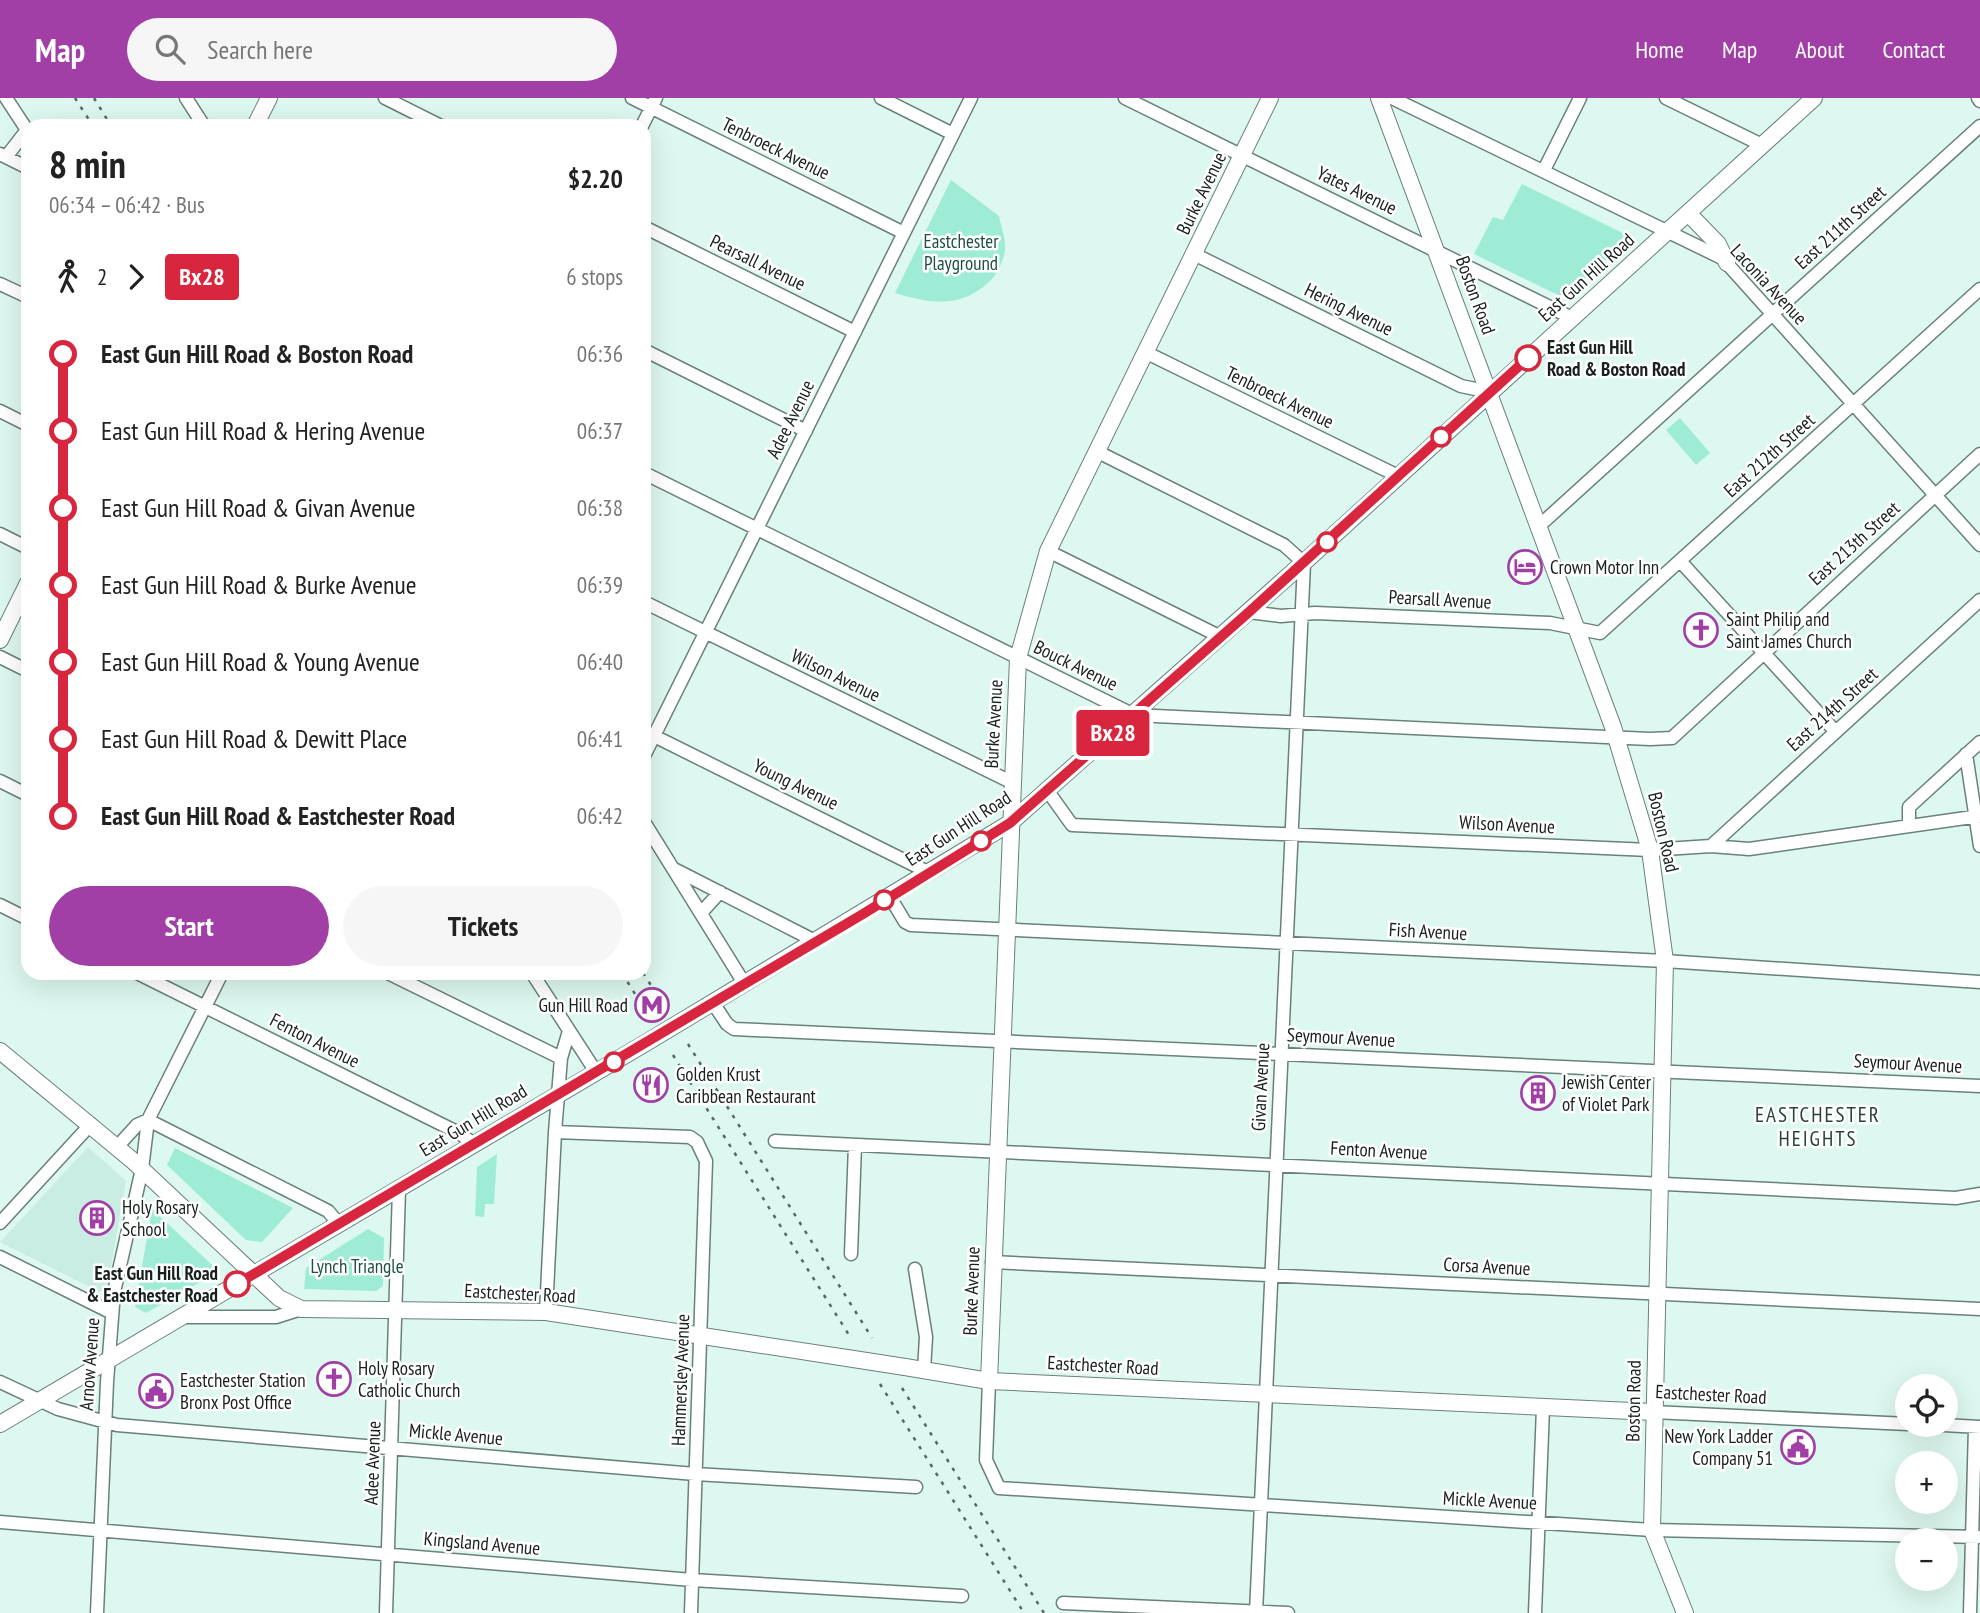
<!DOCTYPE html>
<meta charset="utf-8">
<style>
:root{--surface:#fff;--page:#f6f6f6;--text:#222;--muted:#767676;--accent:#a13fa6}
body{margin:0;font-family:"PT Sans Narrow",sans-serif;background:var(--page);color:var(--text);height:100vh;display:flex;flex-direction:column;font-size:26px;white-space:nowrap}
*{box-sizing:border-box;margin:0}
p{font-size:23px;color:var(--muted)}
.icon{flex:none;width:38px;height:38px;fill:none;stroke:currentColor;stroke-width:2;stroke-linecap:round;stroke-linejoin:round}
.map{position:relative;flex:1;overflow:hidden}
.side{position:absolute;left:21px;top:21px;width:630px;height:861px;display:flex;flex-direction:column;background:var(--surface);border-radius:21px;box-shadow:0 7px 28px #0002}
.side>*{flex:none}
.badge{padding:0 14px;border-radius:5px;font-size:24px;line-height:46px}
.controls{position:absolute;left:1895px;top:1276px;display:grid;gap:14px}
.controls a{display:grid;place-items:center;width:63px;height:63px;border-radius:50%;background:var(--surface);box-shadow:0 7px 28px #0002;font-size:35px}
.map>.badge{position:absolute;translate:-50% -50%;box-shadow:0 0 0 4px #fff}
.legs{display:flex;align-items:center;gap:10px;height:77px;padding:0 28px;font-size:23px}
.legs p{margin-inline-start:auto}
.summary{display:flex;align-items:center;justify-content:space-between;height:119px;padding:0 28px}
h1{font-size:38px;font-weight:800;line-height:52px}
.cta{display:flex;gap:14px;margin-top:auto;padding:14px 28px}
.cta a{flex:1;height:80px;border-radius:42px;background:var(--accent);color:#fff;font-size:28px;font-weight:800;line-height:80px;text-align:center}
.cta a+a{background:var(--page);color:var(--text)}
ul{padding:0 28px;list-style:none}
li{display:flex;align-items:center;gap:24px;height:77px;font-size:26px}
li i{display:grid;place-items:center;width:10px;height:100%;margin:0 9px;background:currentColor}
li i::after{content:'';width:18px;height:18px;margin:-9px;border:5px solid;border-radius:50%;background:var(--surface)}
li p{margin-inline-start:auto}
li:first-child i{background:linear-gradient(#0000 50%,currentColor 0)}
li:last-child i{background:linear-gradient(currentColor 50%,#0000 0)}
header{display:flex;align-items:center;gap:42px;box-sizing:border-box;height:98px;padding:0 35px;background:var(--accent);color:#fff}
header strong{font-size:33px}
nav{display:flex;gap:38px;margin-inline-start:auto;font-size:24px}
.search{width:490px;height:63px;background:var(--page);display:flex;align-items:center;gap:18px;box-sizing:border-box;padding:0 24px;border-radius:38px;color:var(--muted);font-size:26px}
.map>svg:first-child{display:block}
.built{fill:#caede3}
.green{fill:#9eebd6}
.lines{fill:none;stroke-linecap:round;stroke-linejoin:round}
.minor-casing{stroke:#69817a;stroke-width:15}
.major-casing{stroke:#69817a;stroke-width:18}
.minor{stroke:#fff;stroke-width:12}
.major{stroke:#fff;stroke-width:16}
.rail{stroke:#586863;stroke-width:2.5;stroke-dasharray:3.5 7;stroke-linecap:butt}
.major-bridge-casing{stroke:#69817a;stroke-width:18;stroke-linecap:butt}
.major-bridge{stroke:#fff;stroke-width:16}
.line-1-casing{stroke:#fff;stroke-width:16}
.line-1{stroke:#d7263d;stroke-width:10}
.stop-1-dot{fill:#fff;stroke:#d7263d;stroke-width:3.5}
.labels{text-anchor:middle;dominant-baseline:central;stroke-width:5;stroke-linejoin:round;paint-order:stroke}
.street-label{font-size:19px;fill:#17211e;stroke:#fff}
.park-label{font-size:19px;fill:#1e4f44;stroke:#fff}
.stop-label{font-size:19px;font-weight:bold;fill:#17211e;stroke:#fff;text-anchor:start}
.poi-label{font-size:19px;fill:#17211e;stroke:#fff;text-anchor:start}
.neighbourhood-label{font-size:21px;letter-spacing:2px;fill:#2a403a;stroke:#fff}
</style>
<header>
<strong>Map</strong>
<div class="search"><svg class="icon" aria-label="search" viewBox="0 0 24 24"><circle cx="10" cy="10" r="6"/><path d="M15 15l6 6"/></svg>Search here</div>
<nav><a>Home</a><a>Map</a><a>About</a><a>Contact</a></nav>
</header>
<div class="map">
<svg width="1980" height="1515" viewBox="0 0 1980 1515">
<rect width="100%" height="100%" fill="#ddf8f0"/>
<!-- built -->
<path class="built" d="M88,1049l38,34 -20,114 -106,-53z"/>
<!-- green -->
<path class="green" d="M951,82l48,36c2,10 7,23 6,33 0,8 -7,24 -13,30 -29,30 -61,25 -97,14z
M1522,86l109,53 -67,61 -90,-44 19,-37 10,3z
M1680,320l30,35 -14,12 -30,-35z
M175,1050l118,60 -31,34 -16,-2 -79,-75z
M497,1056l-3,50h-9l-1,13 -9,-1 2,-49z
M152,1111l60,56 -3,12 -63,36 -11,-6z
M368,1131l16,9 -1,48 -7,5 -72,-2 2,-21z"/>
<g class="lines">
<!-- minor casing -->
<g class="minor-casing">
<path id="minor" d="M186,0l18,28
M385,0l56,28
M632,0l272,135
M881,0l72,36
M1125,0l447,220
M1392,0l330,160 258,287
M1666,0l96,47
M1978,0l2,3
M642,28l14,-28
M0,56l28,14
M6,59l21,-27 -21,-32
M1544,72l36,-72
M644,129l211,105
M1194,156l267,132 29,6
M0,186l28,13
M644,252l162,81
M1145,254l253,124
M0,313l28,14
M1096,353l188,94 20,18 -48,1050
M644,375l490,242 516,24 22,-1 308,-284
M1539,428l441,-400
M0,436l28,14
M1048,453l173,86
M1681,464l154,169
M644,504l367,180
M1249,514l32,4 34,-3 235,10 50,10 380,-344
M0,559l28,14
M644,633l286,142
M1966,656l14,92
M644,658l327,-658
M0,683l28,14
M1047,692l25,35 578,25 61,-4 38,3 231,-33
M644,724l100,161
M1909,726v-17l71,-65
M1711,748l269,-246
M676,772l139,71
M890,799l15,25 6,3 754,36 315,21
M0,807l28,14
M701,815l19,-21
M137,875l322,160 15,11
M388,875l173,85
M532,875l64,99
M713,905l14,21 7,5 1246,57
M555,1034l135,5 7,5 9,19 -15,452
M775,1043l1181,57 24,-4
M117,1049l20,-22 11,-5 180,91 11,13
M0,1125l91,-99
M851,1156l4,-109
M0,1159l112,56
M992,1164l988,47
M915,1171l11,68 -2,33
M546,1214l9,-180 6,-74 8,-27
M182,1219h94l25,-8
M989,1283l-3,79 13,28 653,42 328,7
M0,1284l58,27 59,16 578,49 221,13
M1653,1314l255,12
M1925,1326l55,3
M0,1424l692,58 270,16
M1063,1505l225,10
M97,1515l10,-231 7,-90 28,-123 6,-49 74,-147
M386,1515l13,-424
M1535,1515l8,-205
M1970,1515l5,-186"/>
</g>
<!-- major casing -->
<g class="major-casing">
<path id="major" d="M1379,0l234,629 37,123 15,111 -13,569 33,83
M255,28l14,-28
M1688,115l30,31 9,19
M0,542l28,-57
M0,953l132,109 147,138 22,11 245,3 301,46
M905,1269l84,14 664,31
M989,1283l29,-723 30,-107 222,-453
M0,1326l649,-383 361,-218 301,-267 503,-458"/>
</g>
<!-- minor -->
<use href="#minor" class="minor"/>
<!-- major -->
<use href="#major" class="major"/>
<!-- rail -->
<path class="rail" d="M75,0l18,28
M94,0l17,28
M622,875l18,29
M643,875l13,20
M688,946l184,294
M673,957l176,280
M880,1286l144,229
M902,1290l142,225"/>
<!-- major-bridge casing -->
<g class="major-bridge-casing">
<path id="major-bridge" d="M847,1260l58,9"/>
</g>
<!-- major-bridge -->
<use href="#major-bridge" class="major-bridge"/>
</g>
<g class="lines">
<!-- line-1 casing -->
<g class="line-1-casing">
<path id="line-1" d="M237,1186l626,-370 147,-91 239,-211 279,-254"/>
</g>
<!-- line-1 -->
<use href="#line-1" class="line-1"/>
</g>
<!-- icons -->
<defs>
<g id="hotel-ring" transform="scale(1.75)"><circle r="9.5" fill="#fff" stroke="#a13fa6" stroke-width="1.5"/><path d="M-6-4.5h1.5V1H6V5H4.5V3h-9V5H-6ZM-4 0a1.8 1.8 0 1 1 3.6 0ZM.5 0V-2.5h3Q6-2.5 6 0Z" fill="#a13fa6"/></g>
<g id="church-ring" transform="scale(1.75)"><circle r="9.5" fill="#fff" stroke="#a13fa6" stroke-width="1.5"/><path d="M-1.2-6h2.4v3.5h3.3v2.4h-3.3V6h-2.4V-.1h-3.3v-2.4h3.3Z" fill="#a13fa6"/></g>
<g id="metro-ring" transform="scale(1.75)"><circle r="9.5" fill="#fff" stroke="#a13fa6" stroke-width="1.5"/><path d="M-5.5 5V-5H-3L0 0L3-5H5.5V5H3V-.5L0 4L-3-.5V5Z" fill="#a13fa6"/></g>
<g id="restaurant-ring" transform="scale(1.75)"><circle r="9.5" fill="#fff" stroke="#a13fa6" stroke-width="1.5"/><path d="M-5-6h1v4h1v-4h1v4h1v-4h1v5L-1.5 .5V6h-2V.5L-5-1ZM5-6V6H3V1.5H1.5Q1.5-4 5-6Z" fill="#a13fa6"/></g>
<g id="building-ring" transform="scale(1.75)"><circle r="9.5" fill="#fff" stroke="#a13fa6" stroke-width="1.5"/><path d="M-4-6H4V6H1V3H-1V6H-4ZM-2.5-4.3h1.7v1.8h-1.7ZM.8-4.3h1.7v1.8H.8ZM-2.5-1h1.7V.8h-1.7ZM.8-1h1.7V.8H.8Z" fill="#a13fa6"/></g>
<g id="civic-ring" transform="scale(1.75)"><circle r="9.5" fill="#fff" stroke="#a13fa6" stroke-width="1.5"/><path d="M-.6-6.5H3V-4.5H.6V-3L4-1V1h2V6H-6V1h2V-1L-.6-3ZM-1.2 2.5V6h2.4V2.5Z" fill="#a13fa6"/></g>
</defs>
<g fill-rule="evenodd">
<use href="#hotel-ring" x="1525" y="469"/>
<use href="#church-ring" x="1701" y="532"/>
<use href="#metro-ring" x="652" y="907"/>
<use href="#restaurant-ring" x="651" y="987"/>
<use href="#building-ring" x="1538" y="995"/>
<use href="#building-ring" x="97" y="1120"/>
<use href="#church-ring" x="334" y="1281"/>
<use href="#civic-ring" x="156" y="1293"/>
<use href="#civic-ring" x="1798" y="1349"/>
</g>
<!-- markers -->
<g class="stop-1-dot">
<circle cx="1528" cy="260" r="12"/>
<circle cx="1441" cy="339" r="9"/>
<circle cx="1327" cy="444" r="9"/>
<circle cx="981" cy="743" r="9"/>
<circle cx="884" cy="802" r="9"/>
<circle cx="614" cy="964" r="9"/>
<circle cx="237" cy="1186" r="12"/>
</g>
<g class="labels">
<!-- street labels -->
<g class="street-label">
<text transform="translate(776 50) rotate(26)">Tenbroeck Avenue</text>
<text transform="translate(1357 92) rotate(26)">Yates Avenue</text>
<text transform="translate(1201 95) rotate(-64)">Burke Avenue</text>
<text transform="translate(1840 129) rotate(-42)">East 211th Street</text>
<text transform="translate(758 164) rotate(26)">Pearsall Avenue</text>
<text transform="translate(1586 179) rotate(-42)">East Gun Hill Road</text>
<text transform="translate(1769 186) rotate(47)">Laconia Avenue</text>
<text transform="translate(1476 197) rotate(70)">Boston Road</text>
<text transform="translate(1349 211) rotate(26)">Hering Avenue</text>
<text transform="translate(1280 299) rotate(26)">Tenbroeck Avenue</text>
<text transform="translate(790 321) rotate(-64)">Adee Avenue</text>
<text transform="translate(1769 357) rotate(-42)">East 212th Street</text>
<text transform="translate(1854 445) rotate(-42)">East 213th Street</text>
<text transform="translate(1440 501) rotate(3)">Pearsall Avenue</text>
<text transform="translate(1076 567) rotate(26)">Bouck Avenue</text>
<text transform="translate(836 577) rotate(26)">Wilson Avenue</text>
<text transform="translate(1832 611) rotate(-42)">East 214th Street</text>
<text transform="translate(993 626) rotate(-87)">Burke Avenue</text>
<text transform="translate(796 686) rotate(26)">Young Avenue</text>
<text transform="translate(1507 726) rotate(3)">Wilson Avenue</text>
<text transform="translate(958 730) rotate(-33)">East Gun Hill Road</text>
<text transform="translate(1664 734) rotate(77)">Boston Road</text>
<text transform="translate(1428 833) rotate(3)">Fish Avenue</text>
<text transform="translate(1341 939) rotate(3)">Seymour Avenue</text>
<text transform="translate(315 942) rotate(27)">Fenton Avenue</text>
<text transform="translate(1908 965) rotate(3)">Seymour Avenue</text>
<text transform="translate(1260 989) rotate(-87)">Givan Avenue</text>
<text transform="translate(473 1022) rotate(-31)">East Gun Hill Road</text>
<text transform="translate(1379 1052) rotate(3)">Fenton Avenue</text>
<text transform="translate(1487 1168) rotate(3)">Corsa Avenue</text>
<text transform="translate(971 1193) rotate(-88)">Burke Avenue</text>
<text transform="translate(520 1195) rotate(3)">Eastchester Road</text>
<text transform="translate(89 1266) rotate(-86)">Arnow Avenue</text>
<text transform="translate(1103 1267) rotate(3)">Eastchester Road</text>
<text transform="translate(680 1282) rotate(-88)">Hammersley Avenue</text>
<text transform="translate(1711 1296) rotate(3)">Eastchester Road</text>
<text transform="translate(1633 1303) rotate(-89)">Boston Road</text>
<text transform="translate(456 1336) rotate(5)">Mickle Avenue</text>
<text transform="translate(372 1365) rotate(-88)">Adee Avenue</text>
<text transform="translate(1490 1402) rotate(3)">Mickle Avenue</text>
<text transform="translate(482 1445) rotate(5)">Kingsland Avenue</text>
</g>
<!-- park labels -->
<g class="park-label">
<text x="961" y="143">Eastchester<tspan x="961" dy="22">Playground</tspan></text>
<text x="357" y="1168">Lynch Triangle</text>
</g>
<!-- stop labels -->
<g class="stop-label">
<text x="1547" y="249">East Gun Hill<tspan x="1547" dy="22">Road &amp; Boston Road</tspan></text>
<text x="218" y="1175" text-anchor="end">East Gun Hill Road<tspan x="218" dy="22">&amp; Eastchester Road</tspan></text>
</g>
<!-- poi labels -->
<g class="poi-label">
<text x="1550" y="469">Crown Motor Inn</text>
<text x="1726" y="521">Saint Philip and<tspan x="1726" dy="22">Saint James Church</tspan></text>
<text x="628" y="907" text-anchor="end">Gun Hill Road</text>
<text x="676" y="976">Golden Krust<tspan x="676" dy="22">Caribbean Restaurant</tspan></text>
<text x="1562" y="984">Jewish Center<tspan x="1562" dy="22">of Violet Park</tspan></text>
<text x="122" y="1109">Holy Rosary<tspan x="122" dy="22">School</tspan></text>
<text x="358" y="1270">Holy Rosary<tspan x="358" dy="22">Catholic Church</tspan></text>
<text x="180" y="1282">Eastchester Station<tspan x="180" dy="22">Bronx Post Office</tspan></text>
<text x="1773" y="1338" text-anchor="end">New York Ladder<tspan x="1773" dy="22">Company 51</tspan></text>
</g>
<!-- neighbourhood labels -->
<g class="neighbourhood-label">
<text x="1818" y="1016">EASTCHESTER<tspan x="1818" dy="24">HEIGHTS</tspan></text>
</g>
</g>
</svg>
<div class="controls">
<a><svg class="icon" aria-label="locate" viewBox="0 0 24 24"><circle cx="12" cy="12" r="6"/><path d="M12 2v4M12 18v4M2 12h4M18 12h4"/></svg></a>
<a>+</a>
<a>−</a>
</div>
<b class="badge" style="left:1113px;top:635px;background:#d7263d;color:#fff">Bx28</b>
<section class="side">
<div class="summary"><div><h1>8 min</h1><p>06:34 – 06:42 · Bus</p></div><b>$2.20</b></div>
<div class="legs"><svg class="icon" aria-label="walk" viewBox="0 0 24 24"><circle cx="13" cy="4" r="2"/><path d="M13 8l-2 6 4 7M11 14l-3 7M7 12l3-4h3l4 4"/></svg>2<svg class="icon" aria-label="forward" viewBox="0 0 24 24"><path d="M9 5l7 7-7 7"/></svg><b class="badge" style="background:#d7263d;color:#fff">Bx28</b><p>6 stops</p></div>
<ul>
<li><i style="color:#d7263d"></i><b>East Gun Hill Road &amp; Boston Road</b><p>06:36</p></li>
<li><i style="color:#d7263d"></i><span>East Gun Hill Road &amp; Hering Avenue</span><p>06:37</p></li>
<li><i style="color:#d7263d"></i><span>East Gun Hill Road &amp; Givan Avenue</span><p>06:38</p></li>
<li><i style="color:#d7263d"></i><span>East Gun Hill Road &amp; Burke Avenue</span><p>06:39</p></li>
<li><i style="color:#d7263d"></i><span>East Gun Hill Road &amp; Young Avenue</span><p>06:40</p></li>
<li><i style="color:#d7263d"></i><span>East Gun Hill Road &amp; Dewitt Place</span><p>06:41</p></li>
<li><i style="color:#d7263d"></i><b>East Gun Hill Road &amp; Eastchester Road</b><p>06:42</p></li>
</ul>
<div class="cta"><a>Start</a><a>Tickets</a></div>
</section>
</div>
